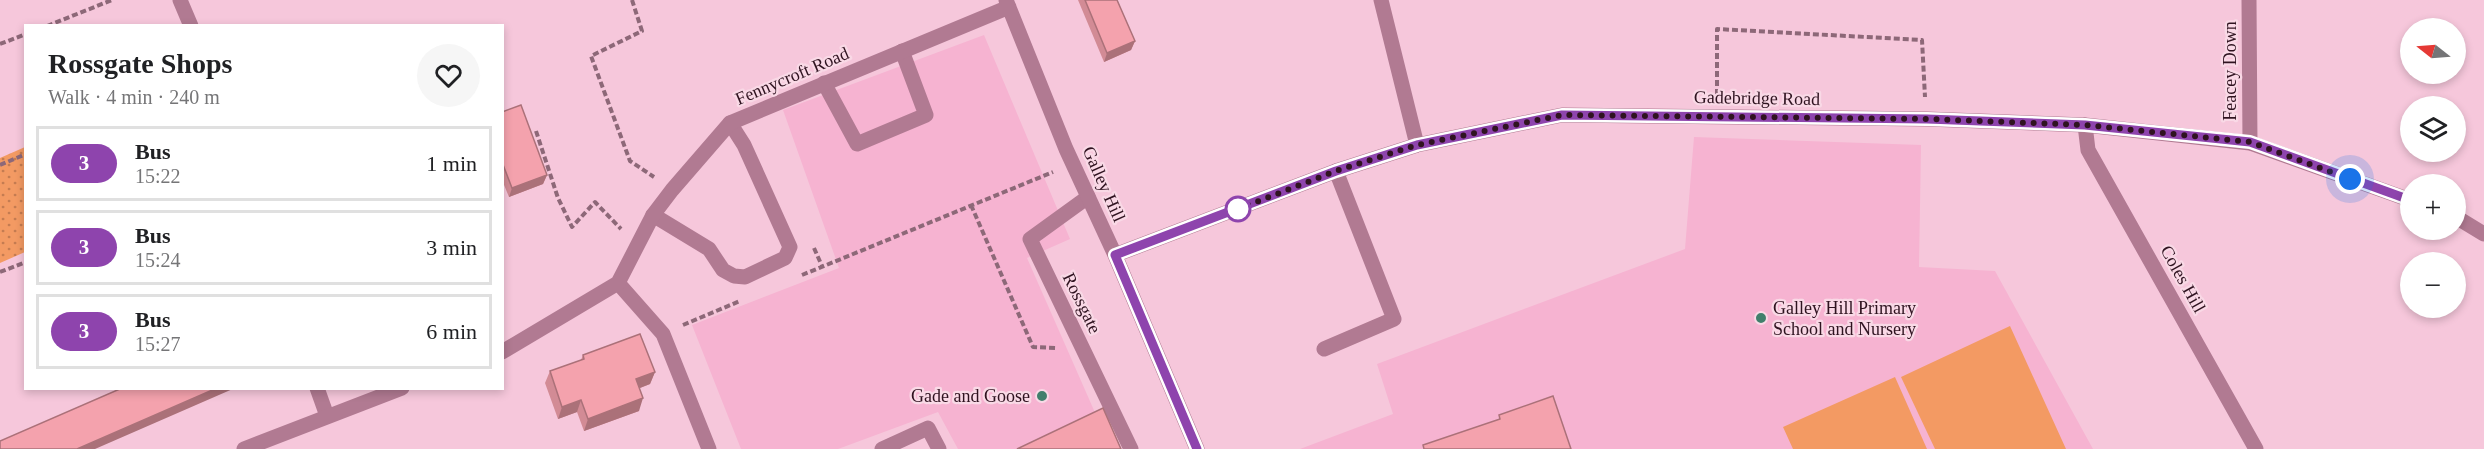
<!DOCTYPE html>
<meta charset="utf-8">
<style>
:root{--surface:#fff;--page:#f6f6f6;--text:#202124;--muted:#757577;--line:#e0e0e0}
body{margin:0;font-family:Georgia,serif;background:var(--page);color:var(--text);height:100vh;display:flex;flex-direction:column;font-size:22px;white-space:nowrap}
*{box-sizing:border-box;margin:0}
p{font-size:20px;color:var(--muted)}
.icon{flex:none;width:33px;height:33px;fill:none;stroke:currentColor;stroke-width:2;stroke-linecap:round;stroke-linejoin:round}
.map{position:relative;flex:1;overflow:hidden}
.panel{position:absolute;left:24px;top:24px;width:480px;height:366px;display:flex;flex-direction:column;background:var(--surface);border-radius:0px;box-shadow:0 3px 9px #0003}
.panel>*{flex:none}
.badge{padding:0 12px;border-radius:20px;font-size:21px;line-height:39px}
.needle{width:39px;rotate:287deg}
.buttons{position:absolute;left:2400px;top:18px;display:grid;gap:12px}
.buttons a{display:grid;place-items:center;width:66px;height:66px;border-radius:50%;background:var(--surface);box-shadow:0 3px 9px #0003;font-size:30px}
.you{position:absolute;width:30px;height:30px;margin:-15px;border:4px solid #fff;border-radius:50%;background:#1a73e8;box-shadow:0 0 0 9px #1a73e833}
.map>.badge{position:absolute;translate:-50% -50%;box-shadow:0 0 0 3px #fff}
.round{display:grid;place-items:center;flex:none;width:63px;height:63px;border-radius:32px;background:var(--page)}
.headline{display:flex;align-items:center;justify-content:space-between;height:102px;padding:0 24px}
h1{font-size:28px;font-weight:700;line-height:45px}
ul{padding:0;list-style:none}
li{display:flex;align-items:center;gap:18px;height:75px;margin:0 12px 9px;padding:0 12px;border:3px solid var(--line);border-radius:0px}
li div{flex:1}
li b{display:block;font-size:22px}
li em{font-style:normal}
li .badge{min-width:66px;font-weight:700;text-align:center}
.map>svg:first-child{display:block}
.built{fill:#f6b3d1}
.grass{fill:url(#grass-dots)}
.garden{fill:#f39a63}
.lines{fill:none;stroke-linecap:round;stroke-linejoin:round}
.path{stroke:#8d6878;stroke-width:4;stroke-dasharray:6 3;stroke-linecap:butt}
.service{stroke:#b17a92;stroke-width:15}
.minor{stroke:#b17a92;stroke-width:15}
.tertiary{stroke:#b17a92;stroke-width:15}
.wall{fill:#d28b95}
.shaded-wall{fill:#ab7179}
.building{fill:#f4a2ad;stroke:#ab7179;stroke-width:1.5}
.line-casing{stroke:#fff;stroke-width:14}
.line{stroke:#8e44ad;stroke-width:9}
.walk{stroke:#2f1320;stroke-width:6;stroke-dasharray:0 10.8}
.stop-dot{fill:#fff;stroke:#8e44ad;stroke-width:3}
.poi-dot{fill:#417f6c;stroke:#f9d9e6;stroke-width:2}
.labels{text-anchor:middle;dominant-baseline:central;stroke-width:4.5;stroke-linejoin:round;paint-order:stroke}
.street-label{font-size:18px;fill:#2f1320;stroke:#f9d9e6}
.poi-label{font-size:18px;fill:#2f1320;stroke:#f9d9e6;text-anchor:start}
</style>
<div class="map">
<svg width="2484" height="449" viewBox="0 0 2484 449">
<defs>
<pattern id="grass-dots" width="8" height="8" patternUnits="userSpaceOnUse" patternTransform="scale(1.5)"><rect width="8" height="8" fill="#f39a63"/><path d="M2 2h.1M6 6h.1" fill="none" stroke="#c57c51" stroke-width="1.8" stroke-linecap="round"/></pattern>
</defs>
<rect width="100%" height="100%" fill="#f6c7db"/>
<!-- built -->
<path class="built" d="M984,35l86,204 -43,19 84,191h-153l-20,-37 -100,37h-97l-49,-124 147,-57 -56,-158z
M1694,137l227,8 -2,122 76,4 98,178h-793l93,-35 -16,-50 308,-115z"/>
<!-- grass -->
<path class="grass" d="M25,147v105l-25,11v-105z"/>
<!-- garden -->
<path class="garden" d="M2010,326l56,123h-131l-34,-72z
M1895,377l32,72h-134l-10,-22z"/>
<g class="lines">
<!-- path -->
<path class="path" d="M632,0l10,31 -51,25 39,105 24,16
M47,26l65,-26
M0,44l26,-10
M1717,95v-66l205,11 3,57
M536,131l22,67 14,29 23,-25 26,27
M0,165l26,-11
M971,205l62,142 24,1
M814,248l8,18
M0,272l26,-10
M802,275l251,-103
M683,325l57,-24"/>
<!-- service -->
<path class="service" d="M824,83l33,61 69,-29 -24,-64
M653,215l56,34 14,21 11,6 11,1 40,-19 5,-11 -46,-102 -14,-22"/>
<!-- minor -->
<path class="minor" d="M180,0l11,26
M1381,0l36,145
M2249,0l1,143
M2085,125l3,25 168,299
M1088,197l-58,42 101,210
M618,283l45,51 46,115
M1324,349l70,-30 -58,-148
M317,388l10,28
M882,449l46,-21 11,21"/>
<!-- tertiary -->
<path class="tertiary" d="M1006,0l60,149 49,106 82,194
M2456,217l28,17
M1115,255l221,-84 81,-26 145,-30 365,4 158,6 165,18 160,57
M502,352l116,-69 35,-68 19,-25 58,-67 279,-116
M244,449l158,-61"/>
</g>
<!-- wall -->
<path class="wall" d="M1078,0h39l18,41 -4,9 -27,12z
M502,112l45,63 -4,9 -34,13 -7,-17z
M583,355l72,17 -5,12 -10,4 -1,23 -55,20 -7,-19 -19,7 -13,-36 5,-12 31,-11z"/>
<!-- shaded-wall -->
<path class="shaded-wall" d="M1135,41l-4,9 -27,12 3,-9z
M547,175l-4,9 -34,13 3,-9z
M655,372l-5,12 -18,7 4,-12z
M217,388h18l-140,61h-18z
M643,398l-4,13 -55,20 4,-12z
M581,400l-4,12 -19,7 4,-12z"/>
<!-- building -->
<path class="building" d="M1085,0h32l18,41 -28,12z
M521,105l26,70 -35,13 -10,-26v-50z
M640,334l15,38 -19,7 7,19 -55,21 -7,-19 -19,7 -12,-36 34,-12 -1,-4z
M122,388h95l-140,61h-77v-8z
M1553,396l18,53h-147l-1,-4 77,-26 -1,-4z
M1103,408l18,41h-104z"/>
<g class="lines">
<!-- line casing -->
<g class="line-casing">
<path id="line" d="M1197,449l-82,-194 221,-84 81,-26 145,-30 365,4 158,6 165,17 160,58"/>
</g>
<!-- line -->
<use href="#line" class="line"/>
<!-- walk -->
<path class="walk" d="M1238,209l98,-38 81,-26 145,-30 365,4 158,6 165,17 100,37"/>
</g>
<!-- markers -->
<circle class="stop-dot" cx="1238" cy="209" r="12"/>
<g class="poi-dot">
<circle cx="1761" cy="318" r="6"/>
<circle cx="1042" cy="396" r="6"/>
</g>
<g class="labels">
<!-- street labels -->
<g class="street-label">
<text transform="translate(2230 71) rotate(-90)">Feacey Down</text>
<text transform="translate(792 76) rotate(-23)">Fennycroft Road</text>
<text transform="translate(1757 98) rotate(1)">Gadebridge Road</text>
<text transform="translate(1104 184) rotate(66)">Galley Hill</text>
<text transform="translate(2183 279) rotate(61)">Coles Hill</text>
<text transform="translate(1082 303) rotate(64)">Rossgate</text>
</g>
<!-- poi labels -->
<g class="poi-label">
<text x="1773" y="308">Galley Hill Primary<tspan x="1773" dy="21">School and Nursery</tspan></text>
<text x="1030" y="396" text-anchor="end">Gade and Goose</text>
</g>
</g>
</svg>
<div class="buttons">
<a><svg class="needle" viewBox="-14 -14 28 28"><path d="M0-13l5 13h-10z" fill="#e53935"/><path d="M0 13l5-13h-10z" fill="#757577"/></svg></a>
<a><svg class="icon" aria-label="layers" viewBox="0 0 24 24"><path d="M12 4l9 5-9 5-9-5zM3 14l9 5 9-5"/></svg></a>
<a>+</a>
<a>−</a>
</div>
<div class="you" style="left:2350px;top:179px"></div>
<section class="panel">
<div class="headline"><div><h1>Rossgate Shops</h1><p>Walk · 4 min · 240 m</p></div><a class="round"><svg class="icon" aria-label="heart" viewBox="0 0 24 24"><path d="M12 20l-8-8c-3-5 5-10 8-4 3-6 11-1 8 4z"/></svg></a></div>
<ul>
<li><span class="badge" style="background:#8e44ad;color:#fff">3</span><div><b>Bus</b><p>15:22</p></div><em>1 min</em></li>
<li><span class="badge" style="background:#8e44ad;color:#fff">3</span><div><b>Bus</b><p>15:24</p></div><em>3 min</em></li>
<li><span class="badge" style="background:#8e44ad;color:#fff">3</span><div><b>Bus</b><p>15:27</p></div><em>6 min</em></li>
</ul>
</section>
</div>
